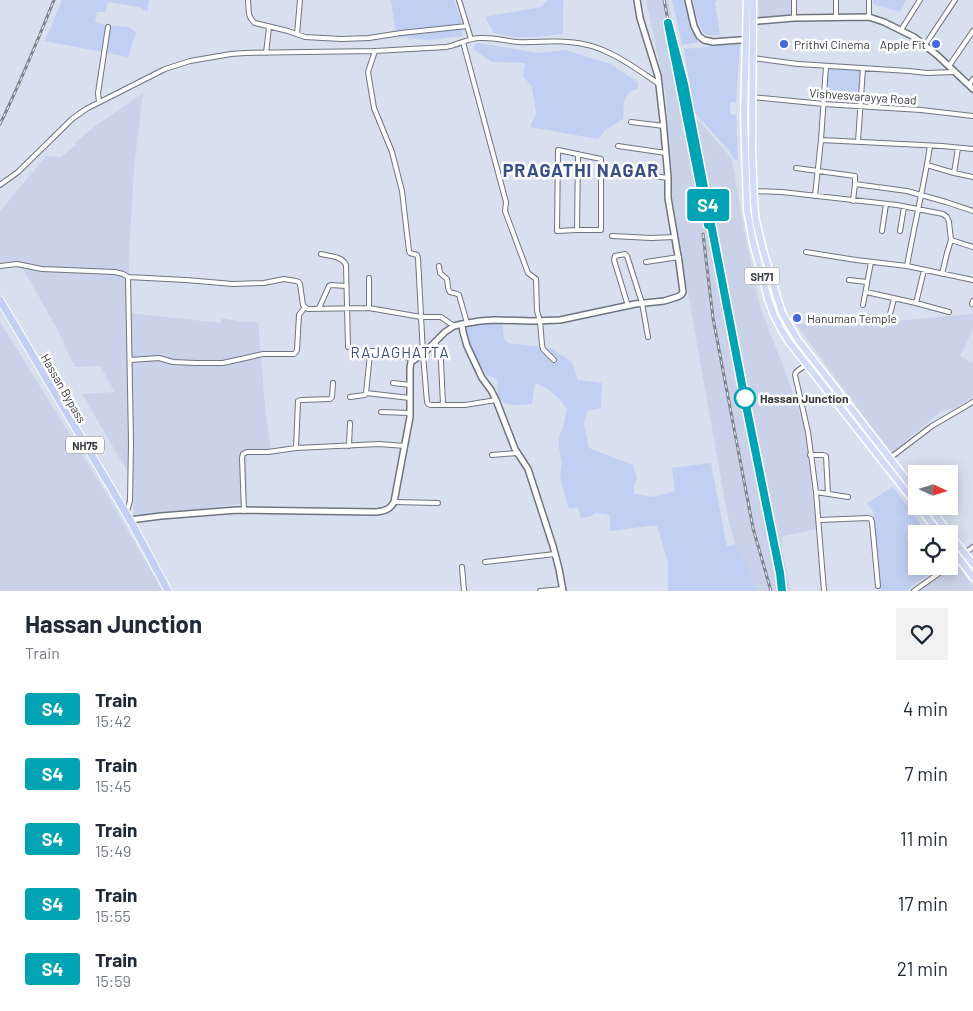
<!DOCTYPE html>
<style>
:root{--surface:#fff;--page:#f2f2f3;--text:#1f2937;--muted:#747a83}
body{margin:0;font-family:Barlow,sans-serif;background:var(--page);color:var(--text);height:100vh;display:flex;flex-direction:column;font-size:19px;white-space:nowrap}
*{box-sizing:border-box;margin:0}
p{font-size:16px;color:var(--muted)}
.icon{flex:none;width:28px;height:28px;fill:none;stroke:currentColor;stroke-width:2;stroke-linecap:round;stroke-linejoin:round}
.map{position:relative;height:591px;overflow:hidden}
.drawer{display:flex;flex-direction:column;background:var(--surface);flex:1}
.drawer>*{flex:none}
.badge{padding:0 10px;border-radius:4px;font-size:18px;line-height:32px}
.needle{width:32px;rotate:94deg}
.tools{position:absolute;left:908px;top:465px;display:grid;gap:10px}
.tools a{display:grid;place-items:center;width:50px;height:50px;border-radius:0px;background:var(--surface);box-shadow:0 2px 12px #0003;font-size:25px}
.map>.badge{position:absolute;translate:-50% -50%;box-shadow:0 0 0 2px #fff}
.round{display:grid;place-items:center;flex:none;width:52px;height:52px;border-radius:0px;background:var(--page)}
.summary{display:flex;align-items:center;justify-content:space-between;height:85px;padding:0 25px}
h1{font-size:24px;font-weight:700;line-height:38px}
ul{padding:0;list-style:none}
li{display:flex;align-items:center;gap:15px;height:65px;padding:0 25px}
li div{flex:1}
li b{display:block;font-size:19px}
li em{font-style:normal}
li .badge{min-width:55px;font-weight:700;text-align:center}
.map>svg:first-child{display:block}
.built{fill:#c9d2e8}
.green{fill:#c1cff2}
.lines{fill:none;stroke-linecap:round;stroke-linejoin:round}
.minor-casing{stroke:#6f7481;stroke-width:6}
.tertiary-casing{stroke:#6f7481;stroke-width:8}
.primary-casing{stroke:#fff;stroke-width:9}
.trunk-casing{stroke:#fff;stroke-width:9}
.minor{stroke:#fff;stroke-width:4}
.tertiary{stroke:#fff;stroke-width:5}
.primary{stroke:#d2dcf6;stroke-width:6}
.trunk{stroke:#c3d0f3;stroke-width:7}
.rail-casing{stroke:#7e838d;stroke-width:3}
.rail{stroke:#fff;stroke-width:1;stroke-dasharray:4;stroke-linecap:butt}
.line-casing{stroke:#fff;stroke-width:11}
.line{stroke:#00a3b4;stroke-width:8}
.poi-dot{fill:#4667da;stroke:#fff;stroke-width:2}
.stop-dot{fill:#fff;stroke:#00a3b4;stroke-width:2.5}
.labels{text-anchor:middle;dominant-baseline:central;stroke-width:5;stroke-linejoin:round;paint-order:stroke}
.shield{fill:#fff;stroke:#74767a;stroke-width:1}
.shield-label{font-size:11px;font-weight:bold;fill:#383b41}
.poi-label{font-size:12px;fill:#383b41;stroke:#fff;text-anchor:start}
.street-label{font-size:12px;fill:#383b41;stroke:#fff}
.stop-label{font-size:12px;font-weight:bold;fill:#383b41;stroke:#fff;text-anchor:start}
.quarter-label{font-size:15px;letter-spacing:1px;fill:#394d88;stroke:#fff}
.district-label{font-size:18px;font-weight:bold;letter-spacing:1px;fill:#394d88;stroke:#fff}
</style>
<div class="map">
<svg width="973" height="591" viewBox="0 0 973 591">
<rect width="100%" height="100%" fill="#d8dfee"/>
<!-- built -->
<path class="built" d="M646,0h22l23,111 41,48 14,82 15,69 23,58 20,57 13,104 -34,7 -1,12 9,43h-33l-13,-29 -10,-18 -8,-31 -46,-260 -10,-63 -5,-95z
M758,0h35v16l-18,1 -16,2z
M143,93l-9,74 -4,69 -2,77 93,10v-5l22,4h15l7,85 6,44 -24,1v51l-113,14 -1,-36 -51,-87 33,-2 -15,-26 -25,1 -20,-42 -34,-60h-21v-54l46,-55 15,1 15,-12 -1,-2 19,-16z
M973,314v17l-13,25 13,7v34l-16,10 -17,5 -49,42 -95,-130 110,-4z
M0,322l106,171 57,98h-163z
M955,562l18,24v5h-57z"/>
<!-- green -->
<path class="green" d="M62,0h87l-2,12 -8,-5 -31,-5 -3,10h-8l-2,10 10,3 23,2 8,5 -8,25 -83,-16z
M391,0h63l9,25 -1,11 -32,4 -31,-3 -4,-8z
M548,0h16l-1,2v32c-25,3 -44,5 -69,-1l-9,-16 56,-10z
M672,0h13l7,28 7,14 -17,3z
M693,0h24l-2,3 5,32c-5,1 -12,1 -16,-2 -6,-6 -9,-25 -11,-33z
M873,0h33l-6,12 -27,-8z
M476,43l64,10 25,-3 45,14 28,18v7l-9,3 -5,9 -1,18 -18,11 -7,9 -68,-12 6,-14 -4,-26 -9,-11 2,-13 -33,-1 -19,-13z
M740,44l-4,59 -6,-1v12l6,1 2,45 -4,-1 -4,-7 -36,-40 -10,-63z
M827,68l35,2 -3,34 -34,-2z
M489,322l13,1 2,16 4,4 43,5 21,14 6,18 24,3 -1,25 -14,3 -3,14 5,23 44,17 4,13 -3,7v9l20,3 21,-6 -3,-23 39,-5 16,84 8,-3 10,18 13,29h-92l2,-1v-27l-11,-38 -47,6v-16l-14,-2 -7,4 -8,1 -3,-11 -9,2 -9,-31 2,-16 -3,-14v-11l5,-13 3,-15c-8,-12 -18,-21 -32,-26l-3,21c-10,1 -30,4 -34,-8 -1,-5 0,-12 -1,-17l-10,-4 -17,-28 -4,-13v-8z
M893,487l29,39 -16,12 10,14v14h24l-28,20 -4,5h-31l4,-1 -8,-79 -6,-8z"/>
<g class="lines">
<!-- minor casing -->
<g class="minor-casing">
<path id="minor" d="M248,0c1,9 -1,17 7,23l33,8 17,6 36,2 28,-1 32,-5 66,-7
M459,0l12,39
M836,0v17
M869,0v17
M794,18v-18
M901,30l19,-30
M297,34l3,-34
M463,42l43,160 -1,9 23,62 8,6 1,32 3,10 2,24 1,4 11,11
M925,45l30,-45
M375,51l-7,21 6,36 18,44 10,39 7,60 1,2 7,2 1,3 5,96 4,48 1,2 3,1h34l31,-5
M266,53l3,-26
M753,58l45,6 111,7 18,2 28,-1
M949,66l24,-35
M969,85l4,-6
M752,97l72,7 97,6 52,6
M99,102l-1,-9 10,-66
M631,122l33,4
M821,140l121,6 31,3
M858,142l5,-74
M618,146l48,7
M558,150l43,9v71h-24l-20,1z
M927,165l27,8 19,4
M796,168l59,8v8l52,7 39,11 27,9
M601,169l67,9
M954,173l4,-25
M0,185l18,-13 54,-53 14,-10 79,-40 25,-8 41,-7 14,-1 130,-2 71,-4c12,-2 22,-9 34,-9 13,-1 26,3 38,4 17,1 34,-2 51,0 35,2 62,23 90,42
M753,191l29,1 115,13 46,9 4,3 2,5 2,18 -4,13 -5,21
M815,196l6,-56 5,-74
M853,201l2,-17
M577,230l1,-76
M882,231l4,-27
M900,231l4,-24
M612,236l39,2 24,-1
M951,240l22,7
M806,252l50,8 51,6 66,14
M321,254c8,2 21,2 25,11l2,82
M646,262l33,-5
M0,266l17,-2 25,5 73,3 8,2 5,3 58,3 47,4 31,-1 20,-4 12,2 3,1 1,2 3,21 2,2 3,2 61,-1 52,9h20l13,9
M439,266l1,7 7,6c1,3 0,11 3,13 2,1 6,1 9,3l8,28
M907,266c7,-40 17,-80 23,-120
M369,278v30
M849,280l18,2
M866,292l50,11 33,9
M916,303l8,-33
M972,304l1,-3
M863,305l8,-43
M628,306l-14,-46 1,-4 10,-2 2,2 15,47 6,34
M319,308l10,-22 2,-1 15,1
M890,314l4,-15
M435,342l5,12 1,7 2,44
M130,360l29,-2 14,4 23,1h27l40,-9h31l2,-2 1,-2 2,-35 6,-8
M807,364l-11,8 -1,3 13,57 8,60 8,99
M393,383l17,2
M350,397l15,-2 1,-2
M410,398l-44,-5 4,-39 1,-3h2l42,8
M381,412l29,1
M349,446l1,-23
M296,448l2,-47 3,-1 29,-1 2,-2 1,-14
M492,455l26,-2
M810,455h13l3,1 2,38
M890,458l42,-32 41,-24
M816,492l32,5
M394,502l44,1
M244,511l-2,-53 1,-4 4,-2h21l28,-4 83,-4 26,2
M126,514l4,-13 1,-58 -3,-166
M819,520l49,-2 3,1 1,3 6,64
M965,553l8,-6
M485,562l70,-8
M462,567l2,24
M540,591l23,-2
M914,591l45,-32"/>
</g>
<!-- tertiary casing -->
<g class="tertiary-casing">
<path id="tertiary" d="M688,0l6,26 5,10 5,4 9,2 40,-3
M747,22l47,-4 75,-1 15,5 30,15 23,18 36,34
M130,520l31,-4 76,-6 139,2c8,-1 14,-2 18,-10l16,-85v-49l1,-6 12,-8 22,-22 9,-6 8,-2
M563,591l-4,-22 -6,-23 -25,-77 -13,-20 -19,-49 -5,-10 -9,-12 -15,-32 -4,-14 -1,-8 18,-3 14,-1 39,1 27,-1 75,-16 29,-3 13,-4 4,-2 2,-3 -4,-30 -11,-64v-20l-5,-58 -5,-44 -18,-58 -3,-18"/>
</g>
<!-- primary casing -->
<g class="primary-casing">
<path id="primary" d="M747,0l-3,115 3,95 6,32 15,57 6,16 7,14 8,13 127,162
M753,0l-1,151 2,52 2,18 7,29 19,63 16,27 118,152
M918,506l22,28
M928,506l45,58
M949,545l24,32"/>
</g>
<!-- trunk casing -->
<g class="trunk-casing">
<path id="trunk" d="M0,300l130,220 38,71"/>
</g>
<!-- minor -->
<use href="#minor" class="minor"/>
<!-- tertiary -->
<use href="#tertiary" class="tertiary"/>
<!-- primary -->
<use href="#primary" class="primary"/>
<!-- trunk -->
<use href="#trunk" class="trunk"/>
<!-- rail casing -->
<g class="rail-casing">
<path id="rail" d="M664,0l117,591
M0,124c20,-40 37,-82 54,-124
M703,234l10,84 40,210 18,63"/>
</g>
<!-- rail -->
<use href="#rail" class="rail"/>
</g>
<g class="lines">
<!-- line casing -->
<g class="line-casing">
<path id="line" d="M708,225l-40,-202 16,61 60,311 36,178 2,18"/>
</g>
<!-- line -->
<use href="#line" class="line"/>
</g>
<!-- markers -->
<g class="poi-dot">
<circle cx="784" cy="44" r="5"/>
<circle cx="936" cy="44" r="5"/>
<circle cx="797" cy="318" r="5"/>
</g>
<circle class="stop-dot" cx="745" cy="398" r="10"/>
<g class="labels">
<!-- shield labels -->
<g class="shield">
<rect x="744.5" y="267.5" width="35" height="17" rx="4"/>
<rect x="66" y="436.5" width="38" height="17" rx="4"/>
</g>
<g class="shield-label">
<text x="762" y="276">SH71</text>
<text x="85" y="445">NH75</text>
</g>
<!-- poi labels -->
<g class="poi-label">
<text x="794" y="44">Prithvi Cinema</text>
<text x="926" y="44" text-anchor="end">Apple Fit</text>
<text x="807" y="318">Hanuman Temple</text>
</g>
<!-- street labels -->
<g class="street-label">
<text transform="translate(863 96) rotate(4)">Vishvesvarayya Road</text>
<text transform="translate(64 388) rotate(60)">Hassan Bypass</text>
</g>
<!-- stop labels -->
<g class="stop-label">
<text x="760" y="398">Hassan Junction</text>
</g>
<!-- quarter labels -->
<g class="quarter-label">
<text x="400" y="352">RAJAGHATTA</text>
</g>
<!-- district labels -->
<g class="district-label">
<text x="581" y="170">PRAGATHI NAGAR</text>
</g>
</g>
</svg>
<div class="tools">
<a><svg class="needle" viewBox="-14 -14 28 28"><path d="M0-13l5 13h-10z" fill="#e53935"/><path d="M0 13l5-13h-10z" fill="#747a83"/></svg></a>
<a><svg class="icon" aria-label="locate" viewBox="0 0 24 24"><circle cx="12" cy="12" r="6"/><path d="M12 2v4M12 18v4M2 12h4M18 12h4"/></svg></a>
</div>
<b class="badge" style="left:708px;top:205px;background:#00a3b4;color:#fff">S4</b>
</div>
<section class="drawer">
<div class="summary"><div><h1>Hassan Junction</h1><p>Train</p></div><a class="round"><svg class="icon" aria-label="heart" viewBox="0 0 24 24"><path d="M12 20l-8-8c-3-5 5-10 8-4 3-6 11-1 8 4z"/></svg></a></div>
<ul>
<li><span class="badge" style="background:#00a3b4;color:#fff">S4</span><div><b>Train</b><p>15:42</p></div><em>4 min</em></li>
<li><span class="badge" style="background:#00a3b4;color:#fff">S4</span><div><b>Train</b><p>15:45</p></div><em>7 min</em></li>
<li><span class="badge" style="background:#00a3b4;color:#fff">S4</span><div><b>Train</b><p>15:49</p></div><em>11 min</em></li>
<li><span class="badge" style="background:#00a3b4;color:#fff">S4</span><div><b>Train</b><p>15:55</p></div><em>17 min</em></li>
<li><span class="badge" style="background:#00a3b4;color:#fff">S4</span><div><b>Train</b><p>15:59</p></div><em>21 min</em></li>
</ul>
</section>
